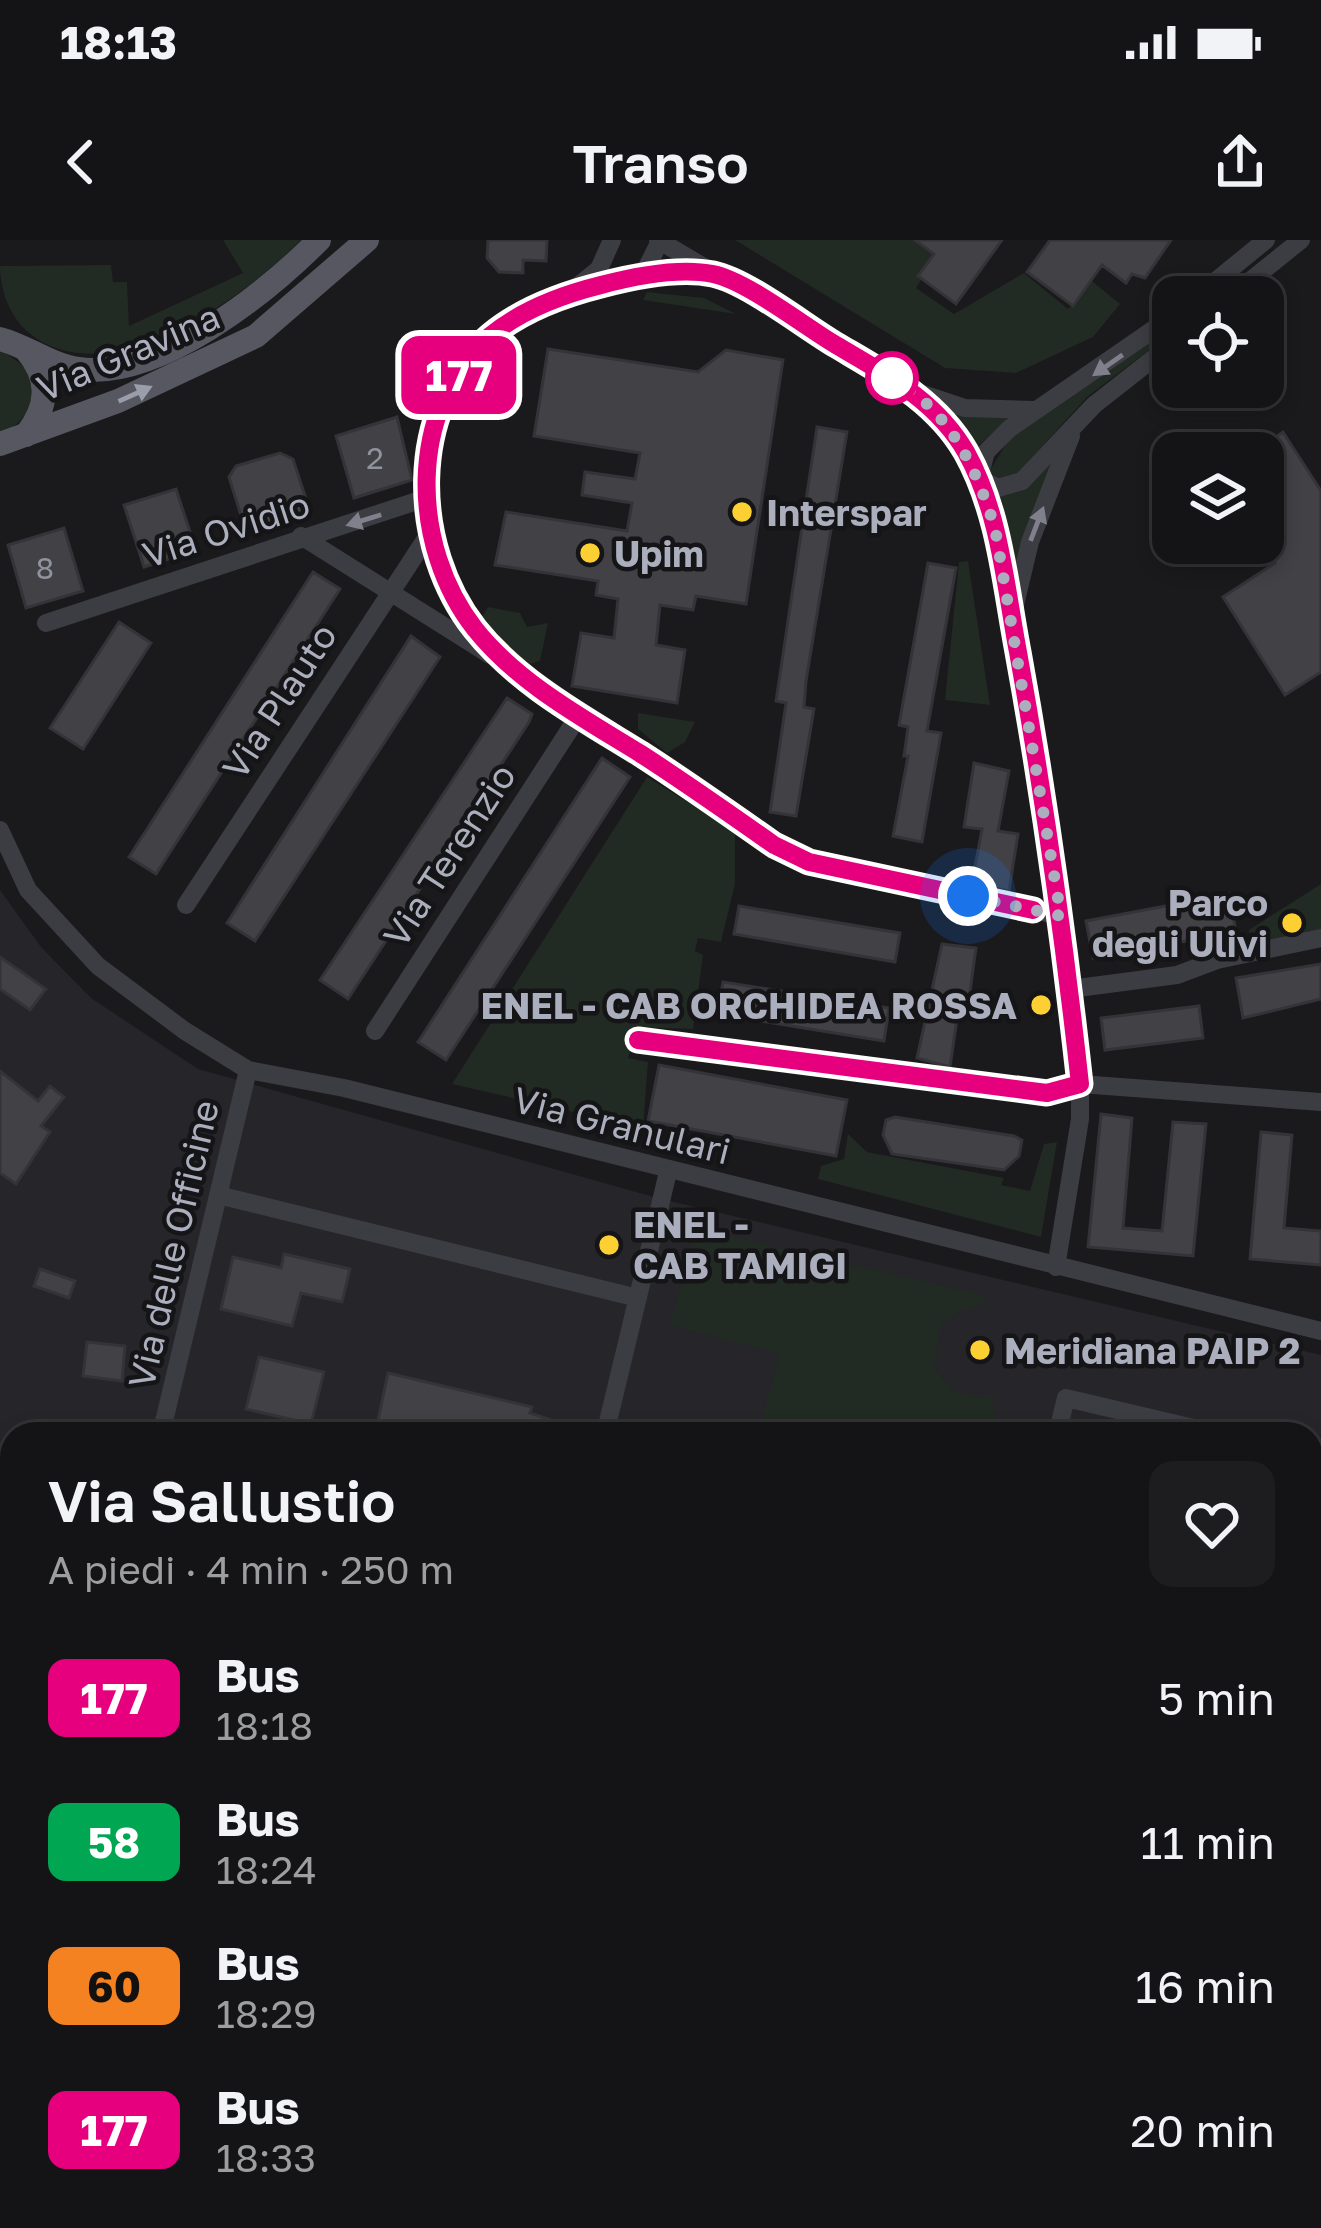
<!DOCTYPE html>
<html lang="it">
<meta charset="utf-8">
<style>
:root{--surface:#141315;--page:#1d1c1e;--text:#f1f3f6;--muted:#9d9ea0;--line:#333234}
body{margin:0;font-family:"Golos Text",sans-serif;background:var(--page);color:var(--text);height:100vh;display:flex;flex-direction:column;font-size:45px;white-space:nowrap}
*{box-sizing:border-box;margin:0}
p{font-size:39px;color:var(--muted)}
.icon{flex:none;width:66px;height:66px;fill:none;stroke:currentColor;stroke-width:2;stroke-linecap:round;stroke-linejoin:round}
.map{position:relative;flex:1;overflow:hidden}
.sheet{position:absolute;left:0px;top:1182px;width:1323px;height:807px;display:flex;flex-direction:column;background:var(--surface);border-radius:36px 36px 0 0;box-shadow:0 6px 18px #0003,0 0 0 3px var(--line)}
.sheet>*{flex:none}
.badge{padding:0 24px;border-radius:18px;font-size:42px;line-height:78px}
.tools{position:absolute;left:1152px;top:36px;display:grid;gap:24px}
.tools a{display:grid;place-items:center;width:132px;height:132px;border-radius:24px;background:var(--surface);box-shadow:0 6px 18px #0003,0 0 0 3px var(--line);font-size:60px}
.you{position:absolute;width:60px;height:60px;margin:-30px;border:9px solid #fff;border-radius:50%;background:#1a73e8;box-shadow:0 0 0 18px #1a73e833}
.map>.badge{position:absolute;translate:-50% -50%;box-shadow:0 0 0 6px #fff}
.round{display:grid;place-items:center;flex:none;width:126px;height:126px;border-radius:24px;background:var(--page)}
.headline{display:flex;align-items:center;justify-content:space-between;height:204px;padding:0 48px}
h1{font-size:57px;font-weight:600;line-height:90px}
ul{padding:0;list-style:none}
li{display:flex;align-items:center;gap:36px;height:144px;padding:0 48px}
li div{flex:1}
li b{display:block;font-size:45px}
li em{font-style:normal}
li .badge{min-width:132px;font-weight:700;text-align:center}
.status{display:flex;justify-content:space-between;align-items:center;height:84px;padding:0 60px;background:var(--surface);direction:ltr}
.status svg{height:33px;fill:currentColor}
header{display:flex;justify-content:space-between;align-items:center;height:156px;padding:0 48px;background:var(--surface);font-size:54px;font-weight:600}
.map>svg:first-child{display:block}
.built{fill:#262529}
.green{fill:#212a23}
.building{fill:#414146;stroke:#343338;stroke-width:3}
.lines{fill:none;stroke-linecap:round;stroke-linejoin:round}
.minor{stroke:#3c3c43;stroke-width:18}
.major{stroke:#565760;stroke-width:24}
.oneway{fill:#7f808c}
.oneway2{fill:#9a9daa}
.line-casing{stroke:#fff;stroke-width:27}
.line{stroke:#e6007e;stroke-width:18}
.walk{stroke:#abaebc;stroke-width:12;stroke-dasharray:0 21.6}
.stop-dot{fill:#fff;stroke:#e6007e;stroke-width:6}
.poi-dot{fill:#fccf32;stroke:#151417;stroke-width:4.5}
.labels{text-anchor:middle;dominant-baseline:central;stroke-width:9;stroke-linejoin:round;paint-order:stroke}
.number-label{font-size:30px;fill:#90939e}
.street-label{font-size:36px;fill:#abaebc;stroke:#151417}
.poi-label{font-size:36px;font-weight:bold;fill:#abaebc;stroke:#151417;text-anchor:start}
</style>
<div class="status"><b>18:13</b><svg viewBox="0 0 49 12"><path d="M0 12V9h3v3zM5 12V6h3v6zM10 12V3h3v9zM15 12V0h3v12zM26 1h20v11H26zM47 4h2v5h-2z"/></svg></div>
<header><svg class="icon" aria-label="back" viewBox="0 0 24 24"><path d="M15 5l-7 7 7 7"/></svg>Transo<svg class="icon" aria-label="share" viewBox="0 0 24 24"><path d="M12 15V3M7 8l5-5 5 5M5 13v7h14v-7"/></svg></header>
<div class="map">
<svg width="1321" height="1988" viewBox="0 0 1321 1988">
<rect width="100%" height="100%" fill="#1a191c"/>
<!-- built -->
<path class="built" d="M0,650l41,57 50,51 107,71 463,130 660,156v873h-262l-46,-11h298v-783h-1299v47l-12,-11z"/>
<!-- green -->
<path class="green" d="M223,0h78c-56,57 -193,157 -272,93 -19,-16 -29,-42 -29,-67l111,-1 2,17h14l2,44 114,-53z
M735,0h189l16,11 -24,37 38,26 70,-41 44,36 24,-28 28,23 -27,33 -77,36 -71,-5z
M647,52l57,6 32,16 -93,-14z
M1173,85v7l-86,65 -69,76 -18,6 -11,-7 23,-38z
M0,109l29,21c6,32 2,50 -29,64z
M942,168l68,10 -32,28 -2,10z
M1056,217l-42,131 -25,-94z
M968,321l22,144 -45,-5 14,-138z
M488,367l32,6 7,14 21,-4 -8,38 -10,3 -28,-21 -20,-26z
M638,473l57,9 -10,20 -18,11 -29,-24z
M647,537l88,54v53l-14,58 -23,-4 -3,13 8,4 -10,74 -55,-2 -10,31 20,4 -5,66 -191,-44z
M1321,644v63l-73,10 1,-27z
M848,894l19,18 137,26 -3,7 29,6 14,-47 13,-2 -16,95 -223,-58 3,-13 23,-7z
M696,988l291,68 -4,9 -19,4 -23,16 -6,42c16,24 27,33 57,28l5,39h-218l-20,-5 20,-75 -109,-29z"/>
<!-- building -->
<path class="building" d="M488,0h59l-1,21 -23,-1v13l-24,-1 -12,-14z
M915,0h87l-46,64 -38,-28 16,-22z
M1050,0h121l-26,38 -13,-4 -6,9 -24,-18 -29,41 -46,-34z
M548,109l150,23 28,-22 57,10 -37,244 -50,-8 -3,14 -33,-5 -4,40 29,5 -8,53 -105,-17 9,-53 33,5 4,-39 -22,-4 2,-14 -103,-16 11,-53 121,19 5,-28 -50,-8 3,-23 50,7 5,-26 -106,-17z
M397,177l15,63 -58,18 -18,-62z
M817,187l30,5 -41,249 -2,26 10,2 -18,107 -26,-4 16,-109 -10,-2z
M1283,192l38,59v181l-36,23 -62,-98 52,-34 -12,-19v-99z
M280,213l13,6 15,46 -8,11 -45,13 -12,-7 -14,-45 7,-11z
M176,249l20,61 -52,17 -20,-62z
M64,288l19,63 -57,17 -18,-63z
M928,323l28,5 -29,163 14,2 -19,109 -29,-6 15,-80h-4l4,-29 -9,-2z
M313,332l27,17 -184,285 -27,-17z
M119,382l32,21 -68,106 -33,-21z
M411,396l29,21 -185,284 -28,-18z
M507,458l25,16 -3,8 -181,277 -28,-19z
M602,518l28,19 -184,283 -28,-18z
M974,523l35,8 -11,60 20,3 -9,57 -37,-8 10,-54 -18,-2z
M1229,654l7,38 -143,26 -7,-37z
M739,666l161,27 -5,29 -161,-28z
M942,704l34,4 -9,65 -9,-1 -8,55 -33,-9z
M0,717l46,32 -16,21 -30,-21z
M1321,724v35l-78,19 -7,-40z
M723,742l166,26 -5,33 -167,-27z
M1199,766l4,32 -98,12 -4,-32z
M659,825l188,35 -11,56 -188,-35z
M0,831l38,30 12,-15 14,11 -23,29 9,6 -34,52 -16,-11z
M1101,874l31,4 -9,110 39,3 11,-109 33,2 -13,132 -105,-9z
M895,877l119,19 8,4 -3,16 -15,14 -112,-16 -9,-19 3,-15z
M1261,892l31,3 -8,93 37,3v34l-71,-6z
M284,1014l66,15 -8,33 -41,-9 -9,33 -71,-17 12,-52 48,11z
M40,1029l35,12 -6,17 -35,-12z
M87,1102l38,4 -3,35 -39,-5z
M259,1117l65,15 -13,52 -65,-15z
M388,1133l144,34 -2,6 21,7 -4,14h-172z"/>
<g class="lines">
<!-- minor -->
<path class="minor" d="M658,0l255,150 38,39 28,49 26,90 28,170 47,346v35l-24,148
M660,1l-17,34c-79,12 -156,44 -193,119 -91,181 64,280 196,364 44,27 86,57 128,87l35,17 252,54
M643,35l67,-1
M578,46l21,-17 13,-29
M1196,57l70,-57
M1230,57l71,-57
M920,153l45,15 69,2
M979,238l7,-26 23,-23 164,-113
M979,238l19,10 24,-7 72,-76 79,-62
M301,296l189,119
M1014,369l16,-67 41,-106
M46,383l380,-125
M0,590l28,60 70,76 87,65 63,39 96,18 977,243
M186,665l243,-371
M1070,749l107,-14 40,-15 104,-22
M375,791l204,-316
M638,799l409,54 33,-9 241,18
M218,955l420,103
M161,1194l87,-364
M605,1194l63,-262
M1057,1194l9,-36 153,36
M1311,1216l10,2
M1311,1427l10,-43
M1122,1977l43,11
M1226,1977l14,11
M1295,1988l26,-3"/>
<!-- major -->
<path class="major" d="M0,99c27,7 50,26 78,30 81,11 188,-76 241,-129
M26,110c24,28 23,56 0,85
M0,204l118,-43 138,-65 111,-96
M0,1246l12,9
M0,1266l8,34 -6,5
M12,1294l-8,19 8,30"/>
</g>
<!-- one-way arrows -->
<defs><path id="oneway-solid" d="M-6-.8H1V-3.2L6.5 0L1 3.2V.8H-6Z" transform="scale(3)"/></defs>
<g class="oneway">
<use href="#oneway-solid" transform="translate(1108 125) rotate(145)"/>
<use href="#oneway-solid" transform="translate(364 280) rotate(163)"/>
<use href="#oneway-solid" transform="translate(1037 284) rotate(-69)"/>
</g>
<use class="oneway2" href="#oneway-solid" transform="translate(135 154) rotate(-24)"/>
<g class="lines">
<!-- line casing -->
<g class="line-casing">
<path id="line" d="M638,800l409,53 33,-9c-16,-145 -36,-289 -62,-432 -13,-68 -18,-139 -52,-200 -30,-52 -81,-78 -130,-107 -32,-19 -89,-64 -123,-71 -35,-7 -78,2 -112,11 -40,10 -80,25 -111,51 -85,73 -79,212 -15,293 43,54 108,89 166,125 45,29 89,60 133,91l35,17 224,48"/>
</g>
<!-- line -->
<use href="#line" class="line"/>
<!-- walk -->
<path class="walk" d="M892,138c59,34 83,88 103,150l66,388 -93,-20"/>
</g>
<!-- markers -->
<circle class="stop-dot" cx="892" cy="138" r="24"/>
<g class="poi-dot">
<circle cx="742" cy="272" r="12"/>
<circle cx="590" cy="313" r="12"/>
<circle cx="1292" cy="683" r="12"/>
<circle cx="1041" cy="765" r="12"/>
<circle cx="609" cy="1005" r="12"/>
<circle cx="980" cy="1110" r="12"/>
</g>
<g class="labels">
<!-- number labels -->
<g class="number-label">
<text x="375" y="218">2</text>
<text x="45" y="328">8</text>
</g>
<!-- street labels -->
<g class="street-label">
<text transform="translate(128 112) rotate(-23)">Via Gravina</text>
<text transform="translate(226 289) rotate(-18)">Via Ovidio</text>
<text transform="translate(279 461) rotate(-57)">Via Plauto</text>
<text transform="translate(449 615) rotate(-57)">Via Terenzio</text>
<text transform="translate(622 885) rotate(14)">Via Granulari</text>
<text transform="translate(173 1004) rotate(-77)">Via delle Officine</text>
</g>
<!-- poi labels -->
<g class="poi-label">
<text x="766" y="272">Interspar</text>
<text x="614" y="313">Upim</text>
<text x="1268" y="662" text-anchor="end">Parco<tspan x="1268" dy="41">degli Ulivi</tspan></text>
<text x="1017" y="765" text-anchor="end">ENEL - CAB ORCHIDEA ROSSA</text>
<text x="633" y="984">ENEL -<tspan x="633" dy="41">CAB TAMIGI</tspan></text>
<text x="1004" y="1110">Meridiana PAIP 2</text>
</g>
</g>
</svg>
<div class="tools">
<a><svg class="icon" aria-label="locate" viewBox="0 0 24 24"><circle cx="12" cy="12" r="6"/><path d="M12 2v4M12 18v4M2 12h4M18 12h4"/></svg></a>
<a><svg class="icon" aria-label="layers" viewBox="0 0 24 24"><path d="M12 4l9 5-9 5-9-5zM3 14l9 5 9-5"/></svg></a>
</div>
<div class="you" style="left:968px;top:656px"></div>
<b class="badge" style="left:459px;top:135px;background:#e6007e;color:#fff">177</b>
<section class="sheet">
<div class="headline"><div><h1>Via Sallustio</h1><p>A piedi · 4 min · 250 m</p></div><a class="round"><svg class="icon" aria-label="heart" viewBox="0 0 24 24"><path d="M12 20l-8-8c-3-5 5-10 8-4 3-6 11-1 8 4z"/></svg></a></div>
<ul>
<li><span class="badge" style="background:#e6007e;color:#fff">177</span><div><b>Bus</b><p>18:18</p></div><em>5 min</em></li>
<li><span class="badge" style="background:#00a651;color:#fff">58</span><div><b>Bus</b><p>18:24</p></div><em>11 min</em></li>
<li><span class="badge" style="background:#f58220;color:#111">60</span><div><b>Bus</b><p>18:29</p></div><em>16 min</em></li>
<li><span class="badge" style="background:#e6007e;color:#fff">177</span><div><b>Bus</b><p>18:33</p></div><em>20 min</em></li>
</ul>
</section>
</div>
